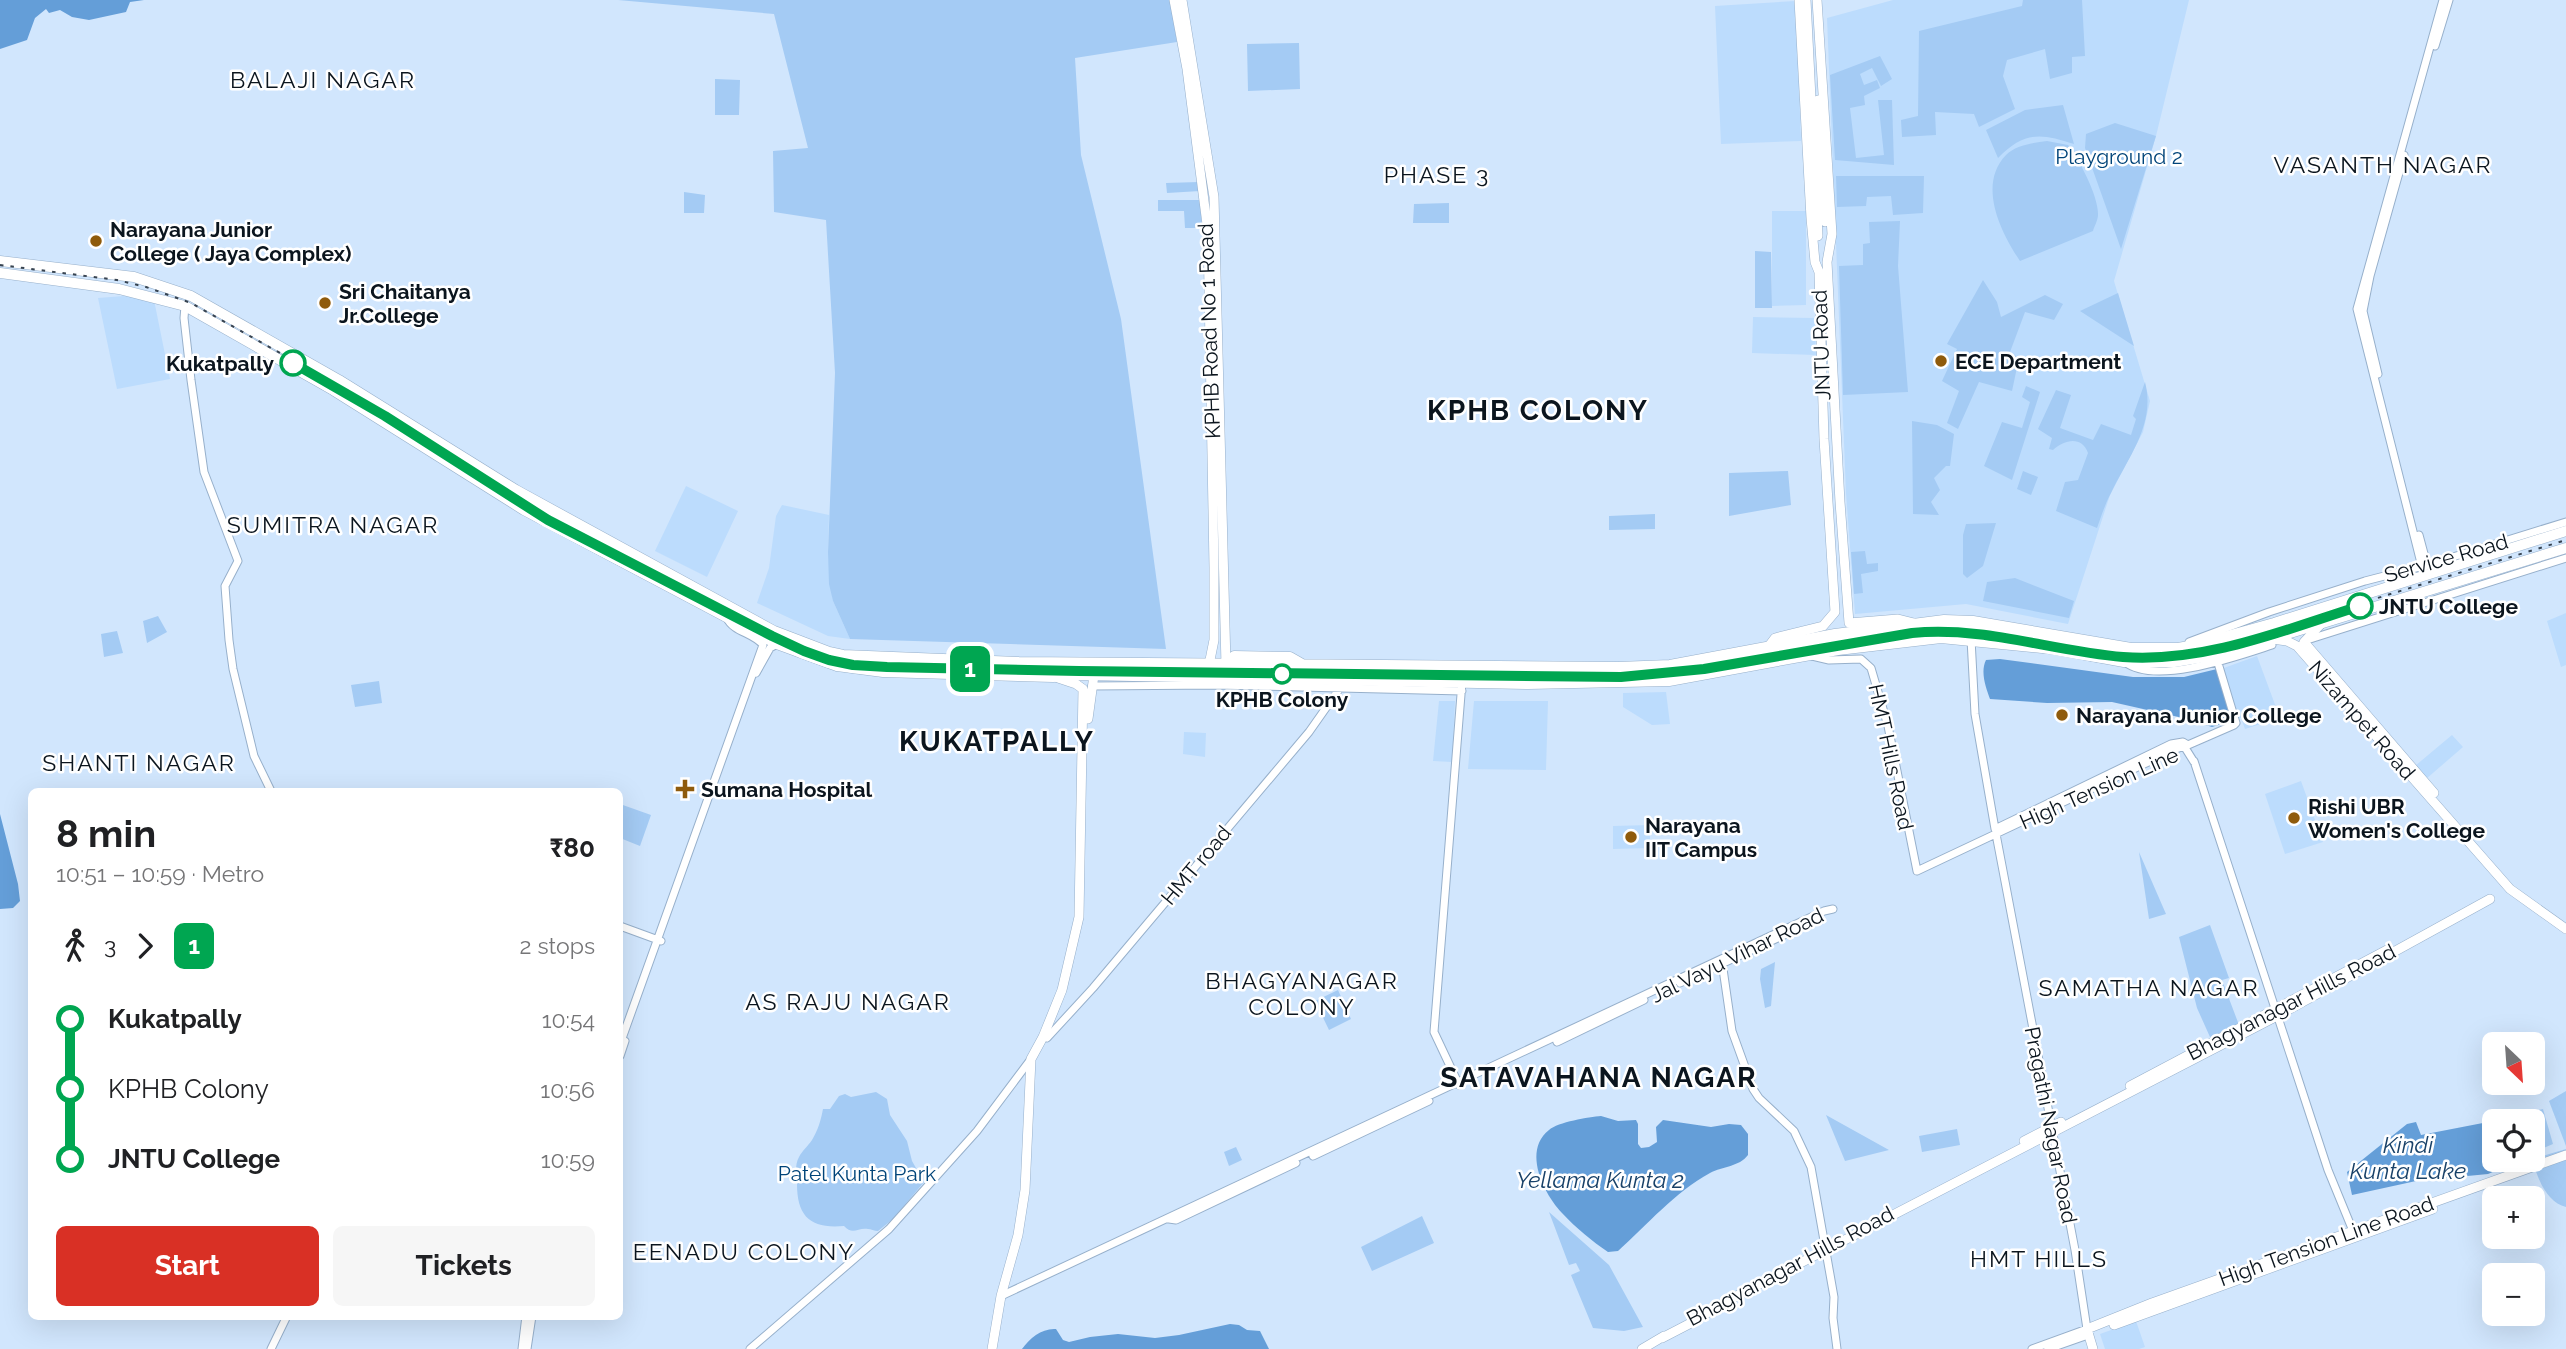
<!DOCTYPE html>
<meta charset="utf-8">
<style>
:root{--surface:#fff;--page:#f6f6f6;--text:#202124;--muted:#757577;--accent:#d93025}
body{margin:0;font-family:Raleway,sans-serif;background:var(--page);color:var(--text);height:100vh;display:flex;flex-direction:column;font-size:26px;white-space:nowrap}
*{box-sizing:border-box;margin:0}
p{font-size:23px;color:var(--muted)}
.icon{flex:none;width:38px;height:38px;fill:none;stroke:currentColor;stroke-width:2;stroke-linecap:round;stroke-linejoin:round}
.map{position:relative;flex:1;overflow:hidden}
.drawer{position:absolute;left:28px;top:788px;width:595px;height:532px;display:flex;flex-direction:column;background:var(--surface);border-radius:10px;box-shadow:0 7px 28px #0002}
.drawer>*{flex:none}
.badge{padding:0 14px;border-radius:10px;font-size:24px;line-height:46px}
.needle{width:46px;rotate:155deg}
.controls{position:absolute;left:2482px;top:1032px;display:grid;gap:14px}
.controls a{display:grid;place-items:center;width:63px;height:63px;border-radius:10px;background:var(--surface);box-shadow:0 7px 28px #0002;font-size:35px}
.map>.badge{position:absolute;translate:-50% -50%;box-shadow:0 0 0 4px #fff}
.legs{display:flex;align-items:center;gap:10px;height:77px;padding:0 28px;font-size:23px}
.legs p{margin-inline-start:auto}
.overview{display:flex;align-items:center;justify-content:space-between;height:119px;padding:0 28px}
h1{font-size:38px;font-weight:700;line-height:52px}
.button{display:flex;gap:14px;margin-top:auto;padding:14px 28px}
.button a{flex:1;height:80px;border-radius:10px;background:var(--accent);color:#fff;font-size:28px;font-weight:700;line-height:80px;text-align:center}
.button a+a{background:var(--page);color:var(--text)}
ul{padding:0 28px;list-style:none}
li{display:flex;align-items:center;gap:24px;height:70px;font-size:26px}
li i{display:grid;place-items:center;width:10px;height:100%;margin:0 9px;background:currentColor}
li i::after{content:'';width:18px;height:18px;margin:-9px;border:5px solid;border-radius:50%;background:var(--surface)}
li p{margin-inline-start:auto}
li:first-child i{background:linear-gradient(#0000 50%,currentColor 0)}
li:last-child i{background:linear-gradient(currentColor 50%,#0000 0)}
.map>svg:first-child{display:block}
.built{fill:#bcdcfd}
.green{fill:#a4cbf4}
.water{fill:#649ed8}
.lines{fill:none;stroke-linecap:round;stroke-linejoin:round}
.minor-casing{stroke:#97b0cb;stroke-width:9}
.major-casing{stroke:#97b0cb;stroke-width:10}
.highway-casing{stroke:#97b0cb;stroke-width:11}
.minor{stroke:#fff;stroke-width:7}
.major{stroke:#fff;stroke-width:9}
.highway{stroke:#fff;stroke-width:10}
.rail{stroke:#374350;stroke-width:2;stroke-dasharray:3.5 7;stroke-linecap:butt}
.line-1-casing{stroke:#fff;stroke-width:16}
.line-1{stroke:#00a651;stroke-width:10}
.poi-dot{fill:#8f5b0c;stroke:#fff;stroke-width:2.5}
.stop-1-dot{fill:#fff;stroke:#00a651;stroke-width:3.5}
.labels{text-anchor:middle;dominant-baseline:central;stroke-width:5;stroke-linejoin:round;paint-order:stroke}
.park-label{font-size:21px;fill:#004479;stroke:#fff}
.poi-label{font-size:21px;font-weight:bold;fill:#0b151e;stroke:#fff;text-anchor:start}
.street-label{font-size:21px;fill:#0b151e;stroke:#fff}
.stop-label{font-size:21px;font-weight:bold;fill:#0b151e;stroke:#fff;text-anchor:end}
.neighbourhood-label{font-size:23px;letter-spacing:2px;fill:#0b151e;stroke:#fff}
.water-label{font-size:23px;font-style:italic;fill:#184168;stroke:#fff}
.district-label{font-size:28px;font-weight:bold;letter-spacing:2px;fill:#0b151e;stroke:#fff}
</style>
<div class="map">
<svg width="2566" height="1349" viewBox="0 0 2566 1349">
<rect width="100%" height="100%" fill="#d1e6fd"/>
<!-- built -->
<path class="built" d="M1893,0h296l-33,136 -42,145 36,120 -7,31 -33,63 -42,129 -102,-20 -111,10 -9,-121 -19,-475z
M1796,1l5,140 -80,3 -6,-138z
M1772,211h34v94l-34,1z
M124,296l30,4 16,79 -53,10 -19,-91z
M1753,317l62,1 1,37 -64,-2z
M686,486l52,25 -31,66 -52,-26z
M782,505l47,10 -1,37 5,49 17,38 -22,-3 -71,-33 12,-35 7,-52z
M2566,613v52l-5,2 -14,-46z
M2257,656l23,62 -35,11 -4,-11h-2l-18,-49z
M1666,692l4,32 -18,1 -29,-18v-14z
M1439,701h16l-3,61 -19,-1z
M1474,701h74l-2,69 -78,-1z
M1184,732l22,1 -1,24 -22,-3z
M2452,735l11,12 -37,32 -11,-13z
M2301,781l22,61 -38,12 -20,-60z
M1650,825v23l-37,1v-23z
M2136,1321l9,26 -6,2h-34l-5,-15z"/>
<!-- green -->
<path class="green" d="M618,0h552l7,42 -102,16 6,97 40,164 45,330 -316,-10 -17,-38 -4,-17 -1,-32 7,-179 -9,-153 -52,-8 -1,-61 35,-3 -34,-134z
M2023,0h59l3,56 -13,1v16l-22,6 -5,-30 -38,11 -4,16 12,33 -36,18 -5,-13 -39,-2 1,23 -34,2 -1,-17 17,-4 1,-85 103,-25z
M1299,43l1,46 -52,2 -1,-47z
M1880,56l12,23 -11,7 -9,-18 -12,6 4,11 13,-5 3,8 -16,8 1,9 -15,3 6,50 28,-3 -6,-55h14l2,65 -59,-5 -5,-85z
M715,79l25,1 -1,35h-24z
M2063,105l11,39c-33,-11 -50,-13 -76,14l-12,-28 39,-20z
M2115,123l41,13 -35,113 -36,-101 1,-14z
M2047,141l21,4c11,14 31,52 30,70 0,5 -4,12 -5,16l-73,30c-19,-28 -43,-76 -14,-106 10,-10 27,-12 41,-14z
M1836,176h88l-1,37 -30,2 -2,-19 -24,1 -1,9 -29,1z
M1199,182l1,9 -33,2 -1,-10z
M684,192l21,3 -1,18h-20z
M1158,200h42l2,28h-17l-1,-17h-26z
M1449,203v20h-36l1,-19z
M1900,221l-2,45 10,126 -65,3 -4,-129 24,-1v-21l7,-1 -1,-21z
M1755,251l16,1 1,56h-17z
M1983,280l14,22 4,15 44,-22 18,9 -9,16 -29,-8 -15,40 9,6 -7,33 -33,-9 -21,47 -11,-6 12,-32 -17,-10 15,-32 -10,-5z
M2118,293l16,53 -54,-35z
M2145,382c11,42 -17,75 -34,111 -6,11 -10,24 -14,35l-41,-17 9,-29 13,-2 10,-27c-6,-17 -23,-14 -35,-3l-4,-1 3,-11 -14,-9 18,-39 15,5 -11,33 33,12 8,-16 30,11 5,-16 -3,-3z
M2026,386l14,6 -28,88 -28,-14 18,-44 20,6 8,-26 -8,-5z
M1912,421l25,4 17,9 -4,32h-4l-12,12 6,12 -9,12 8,13 -26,-1z
M1788,471l3,34 -62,11v-43z
M2023,471l15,6 -7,18 -14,-6z
M1655,514v15l-46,1v-14z
M1996,523l-13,43 -16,12 -4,-4v-39l3,-11z
M1865,551l2,13 11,-1v8l-17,3 2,19 -9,1 -3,-42z
M2015,578l59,23 -5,17 -86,-17 4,-19z
M158,616l9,16 -20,11 -4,-22z
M117,631l6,22 -19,4 -3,-23z
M379,681l3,22 -27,4 -4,-22z
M620,804l31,11 -11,31 -20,-8z
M2139,852l27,62 -17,5z
M2210,925l19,53 -7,2 17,45 -29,12 -13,-29 -18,-71z
M1775,962l-4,44 -6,2 -5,-29 1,-10z
M1338,990l13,29 -22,11 -14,-29z
M2566,1091v55l-17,-45z
M876,1092l11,7 3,16 17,26 5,20 12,21 -31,37 -15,12c-4,0 -7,-2 -10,-2 -10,-2 -15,7 -24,-3 -33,3 -47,-9 -47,-42 0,-9 -3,-18 2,-27 3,-6 9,-11 13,-17 6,-10 9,-20 11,-31h7l9,-13 6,-2 6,3z
M2543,1109l10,35 -21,9v-31h-38v-2z
M1826,1115l63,35 -44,11z
M1957,1129l3,16 -38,7 -3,-16z
M1236,1147l6,13 -13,6 -5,-14z
M2566,1149v58c-20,-5 -29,-30 -34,-48z
M1549,1212l60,53 34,62 -19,4 -31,-3 -22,-53 9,-4 -4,-8 -7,2z
M1422,1216l12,27 -62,28 -11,-24z"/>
<!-- water -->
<path class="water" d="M0,0h144l-14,2 -4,10 -37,8 -17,-3 -12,-7 -11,3 -3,-4 -11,9 -8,22 -27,9z
M2000,659l133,18h51l33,-8 14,52 -19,6 -29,-9 -71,-16 -65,1 -57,-4c-4,-11 -10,-27 -4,-39z
M0,814l18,70 2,17 -7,7 -13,1z
M1601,1116l17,5 18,-1 2,4v20l3,4 8,-1 8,-5 -1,-15 7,-7 48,7 18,-3 12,1 7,9v21c-9,12 -25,11 -38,18 -35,19 -63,52 -92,78l-10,1c-16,-11 -32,-24 -46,-39 -18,-19 -40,-62 -13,-83 9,-8 40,-13 52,-14z
M2416,1122l5,13 67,-13 6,18v20h6l2,8 -14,6 -72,7 -64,14 -5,-23 60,-48z
M1230,1324l9,1 8,5 13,1 9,18h-247c8,-11 20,-21 34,-20l7,11 6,2 21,-5 28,-3 37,4 24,-3z"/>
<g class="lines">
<!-- minor casing -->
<g class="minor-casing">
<path id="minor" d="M2435,46l14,-46
M185,306l-1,12 7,62 13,92 34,89 -13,25 4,54 4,29 21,87 17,35
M2378,374l-15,-63 7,-35 34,-121
M2419,535l8,30
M2424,575l-67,-266 86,-309
M1971,639l4,75 20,115 176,-85 12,-2 5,3 46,-20 2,-2 -18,-60
M2307,640l259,-82
M2189,642l80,-30 96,-31 62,-16 139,-43
M1812,656l17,4 32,-1 10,9 17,58 29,145 259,-122 8,-3 10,16
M2125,662c30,24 113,-6 147,-17l-2,-6
M756,673l14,-25 7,-4
M1092,686l124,-1 246,6
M2194,761l134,409 25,61
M1996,834l79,416 12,79 -55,20
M620,926l41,15
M1722,962l10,69 21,58 6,9 35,33 17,36 23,130 -1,21 4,31
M1680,983l139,-64
M1047,1038l46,-50 216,-256 31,-44
M1557,1042l87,-42
M620,1044l143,-399c-9,-12 -30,-13 -36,-27
M620,1056l5,-15
M1459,1085l-25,-53 28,-350
M1313,1156l116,-55
M1169,1219l7,1 120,-57
M1001,1296l823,-385 9,-2
M271,1349l16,-33
M522,1349l4,-33
M527,1349l5,-33
M750,1349l139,-120 88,-98 54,-72
M2048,1349l40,-14"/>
</g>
<!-- major casing -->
<g class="major-casing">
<path id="major" d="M1174,0l13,69 21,163 6,335v73l-5,25
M1182,0l32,197 12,468
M1806,0l12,236
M1817,0l15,234 -5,28 13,240 9,121 49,-4 16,4
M1818,100l7,122
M2321,624l-17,18 130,151
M2272,639l15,2 10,5 213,243 56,40
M1769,646l6,-8 48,-12 12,-14 -11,-173 -5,-167 -4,-10 -4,-44 -12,-218
M1088,719l6,-44
M2130,1086l257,-136
M2024,1141l37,-19
M2114,1325l319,-116
M1662,1338l27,-14 38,-23 552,-286 211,-116
M992,1349l9,-53 17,-61 7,-45 6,-131 12,-22 19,-47 17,-73 4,-228 -7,-5 -18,-6
M1642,1349l22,-13
M2093,1349l-6,-20 65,-26 414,-148"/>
</g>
<!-- highway casing -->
<g class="highway-casing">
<path id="highway" d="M0,261l134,16 57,19 148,84 177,110 258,141 55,21 14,3 176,7 599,5 52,-2 165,-31 109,-14 29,1 158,27h47l17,-3 79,-22 292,-92
M0,273l119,16 66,17 148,84 191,120 253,134 60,22 46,6 170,5 30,-2 445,9 141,-3 169,-31 103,-12 112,11 71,13h50l48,-8 344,-106
M1226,665l8,-9 56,1 14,8"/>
</g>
<!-- minor -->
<use href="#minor" class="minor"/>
<!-- major -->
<use href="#major" class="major"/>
<!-- highway -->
<use href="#highway" class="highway"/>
<!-- rail -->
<path class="rail" d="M0,265l117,15 29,7 45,16 196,110 145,93 35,20 232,119 30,12 34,6 216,5 557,5 40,-3 236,-40c109,-11 206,45 316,14l338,-104"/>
</g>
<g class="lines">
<!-- line-1 casing -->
<g class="line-1-casing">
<path id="line-1" d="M293,363l92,53 163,104 224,116 32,15 25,9 24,5 34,2 192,4 542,6 83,-8 208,-36c73,-7 139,18 211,24 82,6 161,-27 237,-51"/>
</g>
<!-- line-1 -->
<use href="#line-1" class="line-1"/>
</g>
<!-- markers -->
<g class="poi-dot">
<circle cx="96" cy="241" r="7"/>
<circle cx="325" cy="303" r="7"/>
<circle cx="1941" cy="361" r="7"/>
<circle cx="2062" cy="715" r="7"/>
<path d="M681.5 778.5h7v7h7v7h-7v7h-7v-7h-7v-7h7z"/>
<circle cx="2294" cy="818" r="7"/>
<circle cx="1631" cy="837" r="7"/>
</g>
<g class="stop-1-dot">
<circle cx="293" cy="363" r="12"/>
<circle cx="2360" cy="606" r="12"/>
<circle cx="1282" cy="674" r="9"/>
</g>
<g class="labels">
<!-- park labels -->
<g class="park-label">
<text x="2119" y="156">Playground 2</text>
<text x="857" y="1173">Patel Kunta Park</text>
</g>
<!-- poi labels -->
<g class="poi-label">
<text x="110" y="229">Narayana Junior<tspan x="110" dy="24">College ( Jaya Complex)</tspan></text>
<text x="339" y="291">Sri Chaitanya<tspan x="339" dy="24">Jr.College</tspan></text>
<text x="1955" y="361">ECE Department</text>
<text x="2076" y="715">Narayana Junior College</text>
<text x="701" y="789">Sumana Hospital</text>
<text x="2308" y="806">Rishi UBR<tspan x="2308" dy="24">Women's College</tspan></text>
<text x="1645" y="825">Narayana<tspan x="1645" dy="24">IIT Campus</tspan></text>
</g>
<!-- street labels -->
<g class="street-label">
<text transform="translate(1209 331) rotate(-92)">KPHB Road No 1 Road</text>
<text transform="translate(1821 345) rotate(-92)">JNTU Road</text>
<text transform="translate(2446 558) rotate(-16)">Service Road</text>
<text transform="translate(2362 720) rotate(49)">Nizampet Road</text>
<text transform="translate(1891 757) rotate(78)">HMT Hills Road</text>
<text transform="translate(2099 788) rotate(-24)">High Tension Line</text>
<text transform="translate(1196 865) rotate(-50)">HMT road</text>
<text transform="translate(1737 955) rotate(-26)">Jal Vayu Vihar Road</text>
<text transform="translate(2291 1002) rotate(-27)">Bhagyanagar Hills Road</text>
<text transform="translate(2051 1125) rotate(79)">Pragathi Nagar Road</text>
<text transform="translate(2326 1241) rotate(-20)">High Tension Line Road</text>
<text transform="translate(1790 1266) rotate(-28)">Bhagyanagar Hills Road</text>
</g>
<!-- stop labels -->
<g class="stop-label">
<text x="274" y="363">Kukatpally</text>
<text x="2379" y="606" text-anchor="start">JNTU College</text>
<text x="1282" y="699" text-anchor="middle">KPHB Colony</text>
</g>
<!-- neighbourhood labels -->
<g class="neighbourhood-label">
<text x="323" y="79">BALAJI NAGAR</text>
<text x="2383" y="164">VASANTH NAGAR</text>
<text x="1437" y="174">PHASE 3</text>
<text x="333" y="524">SUMITRA NAGAR</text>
<text x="139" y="762">SHANTI NAGAR</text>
<text x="1302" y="980">BHAGYANAGAR<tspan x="1302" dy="26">COLONY</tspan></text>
<text x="2149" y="987">SAMATHA NAGAR</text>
<text x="848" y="1001">AS RAJU NAGAR</text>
<text x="744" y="1251">EENADU COLONY</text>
<text x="2039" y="1258">HMT HILLS</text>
</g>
<!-- water labels -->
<g class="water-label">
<text x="2408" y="1144">Kindi<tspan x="2408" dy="26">Kunta Lake</tspan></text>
<text x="1600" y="1179">Yellama Kunta 2</text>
</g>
<!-- district labels -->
<g class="district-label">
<text x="1538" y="410">KPHB COLONY</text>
<text x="997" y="741">KUKATPALLY</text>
<text x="1599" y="1077">SATAVAHANA NAGAR</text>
</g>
</g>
</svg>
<div class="controls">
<a><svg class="needle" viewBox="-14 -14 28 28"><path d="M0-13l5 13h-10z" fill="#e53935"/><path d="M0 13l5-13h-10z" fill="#757577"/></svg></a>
<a><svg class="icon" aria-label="locate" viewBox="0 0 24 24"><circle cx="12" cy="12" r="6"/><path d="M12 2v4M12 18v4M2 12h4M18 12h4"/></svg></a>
<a>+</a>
<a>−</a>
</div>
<b class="badge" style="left:970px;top:669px;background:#00a651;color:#fff">1</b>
<section class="drawer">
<div class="overview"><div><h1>8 min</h1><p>10:51 – 10:59 · Metro</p></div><b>₹80</b></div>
<div class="legs"><svg class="icon" aria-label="walk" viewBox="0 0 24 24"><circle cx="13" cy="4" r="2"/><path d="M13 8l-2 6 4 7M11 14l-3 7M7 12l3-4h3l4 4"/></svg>3<svg class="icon" aria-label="forward" viewBox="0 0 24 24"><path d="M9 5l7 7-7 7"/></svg><b class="badge" style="background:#00a651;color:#fff">1</b><p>2 stops</p></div>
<ul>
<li><i style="color:#00a651"></i><b>Kukatpally</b><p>10:54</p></li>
<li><i style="color:#00a651"></i><span>KPHB Colony</span><p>10:56</p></li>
<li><i style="color:#00a651"></i><b>JNTU College</b><p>10:59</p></li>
</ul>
<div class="button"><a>Start</a><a>Tickets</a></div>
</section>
</div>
